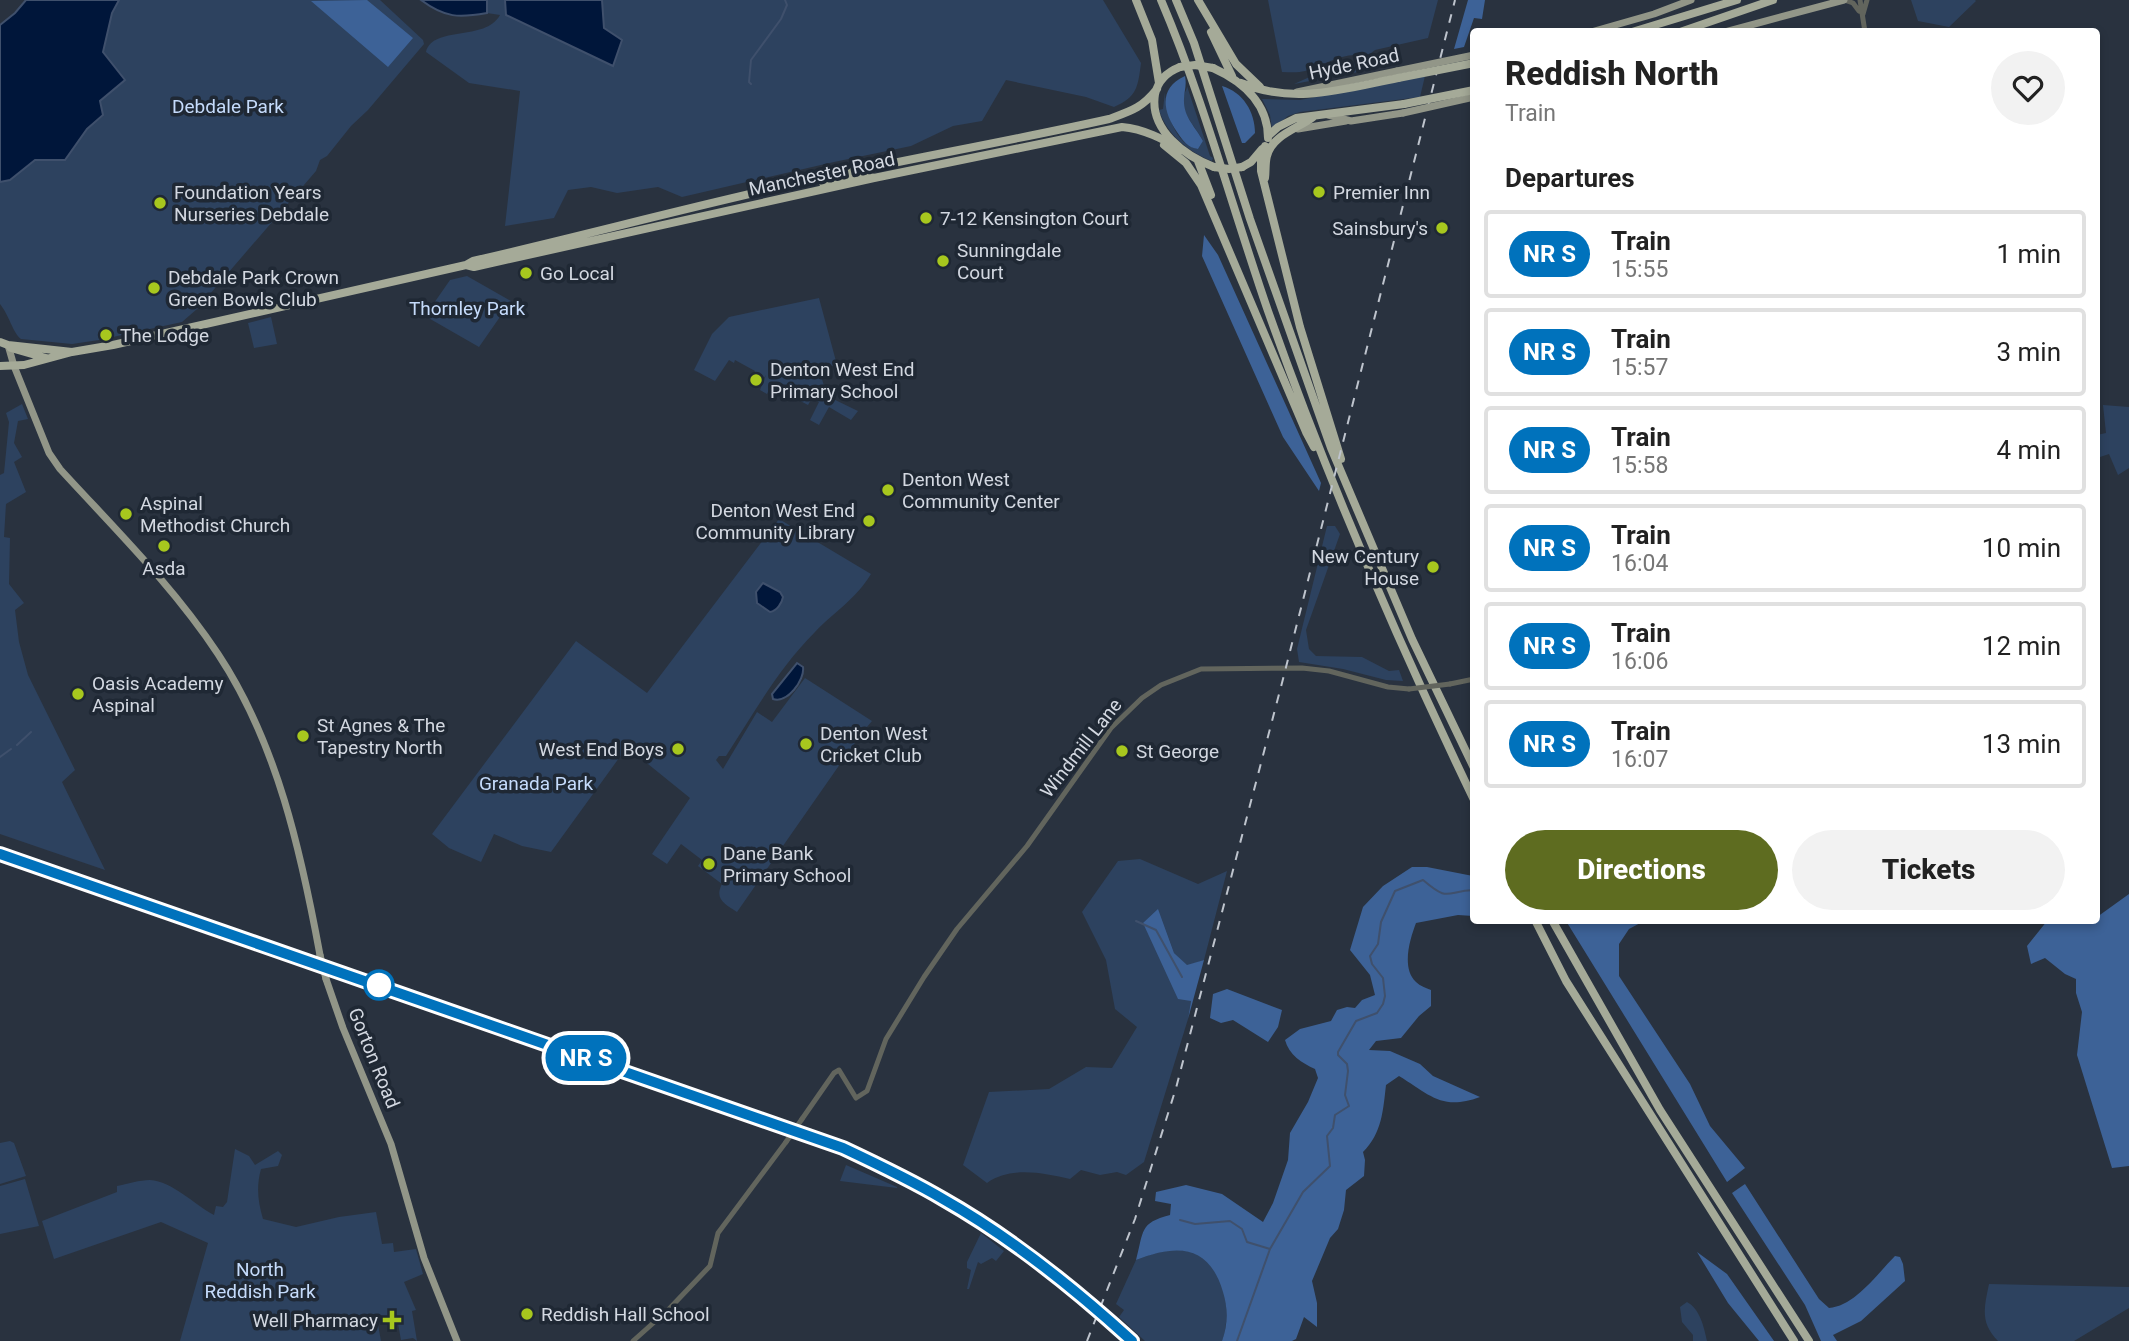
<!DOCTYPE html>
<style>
:root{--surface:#fff;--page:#f2f2f2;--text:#222;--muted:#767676;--line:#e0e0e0;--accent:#5e6c20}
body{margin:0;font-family:Roboto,sans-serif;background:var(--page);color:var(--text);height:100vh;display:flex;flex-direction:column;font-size:26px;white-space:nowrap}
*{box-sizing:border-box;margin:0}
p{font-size:23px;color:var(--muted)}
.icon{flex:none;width:38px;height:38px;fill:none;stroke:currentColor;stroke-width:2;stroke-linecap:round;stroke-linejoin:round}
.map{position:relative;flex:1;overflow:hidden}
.panel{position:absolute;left:1470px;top:28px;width:630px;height:896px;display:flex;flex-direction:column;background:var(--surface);border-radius:7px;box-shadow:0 4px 10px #0003}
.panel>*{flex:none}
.badge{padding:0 14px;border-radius:23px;font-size:24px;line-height:46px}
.map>.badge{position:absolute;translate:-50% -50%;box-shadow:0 0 0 4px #fff}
h2{padding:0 35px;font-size:26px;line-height:63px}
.round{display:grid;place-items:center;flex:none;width:74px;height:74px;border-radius:37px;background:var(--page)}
.summary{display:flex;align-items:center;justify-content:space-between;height:119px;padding:0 35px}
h1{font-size:33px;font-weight:800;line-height:52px}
.primary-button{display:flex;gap:14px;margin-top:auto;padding:14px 35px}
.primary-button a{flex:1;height:80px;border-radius:42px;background:var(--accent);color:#fff;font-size:28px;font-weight:800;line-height:80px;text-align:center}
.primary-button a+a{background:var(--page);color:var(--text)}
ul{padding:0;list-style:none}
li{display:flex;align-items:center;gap:21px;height:88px;margin:0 14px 10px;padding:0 21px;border:4px solid var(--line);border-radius:7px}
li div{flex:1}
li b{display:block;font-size:26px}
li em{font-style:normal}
li .badge{min-width:77px;font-weight:700;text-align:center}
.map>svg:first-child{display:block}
.green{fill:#2d425f}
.forest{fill:#3d6297}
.water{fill:#00163a;stroke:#3f506c;stroke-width:2}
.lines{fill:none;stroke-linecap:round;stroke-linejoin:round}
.stream{stroke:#3f506c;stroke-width:2}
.minor{stroke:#62655d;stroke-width:5}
.major{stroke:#929688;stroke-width:7}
.highway{stroke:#a5aa98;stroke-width:8}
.rail{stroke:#bec4cd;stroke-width:2;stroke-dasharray:9 9;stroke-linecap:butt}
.minor-bridge{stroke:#62655d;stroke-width:5}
.major-bridge{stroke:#929688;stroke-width:7}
.highway-bridge{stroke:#a5aa98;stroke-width:8}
.line-casing{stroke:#fff;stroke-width:16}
.line{stroke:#0072bc;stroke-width:10}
.poi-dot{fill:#a7c71e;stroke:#1f2834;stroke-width:2.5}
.stop-dot{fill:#fff;stroke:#0072bc;stroke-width:3.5}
.labels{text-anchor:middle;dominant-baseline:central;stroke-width:7;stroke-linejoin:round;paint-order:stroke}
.street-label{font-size:19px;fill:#d3d8e1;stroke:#1f2834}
.park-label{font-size:19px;fill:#c5dbfb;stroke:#1f2834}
.poi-label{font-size:19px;fill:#d3d8e1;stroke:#1f2834;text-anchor:start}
</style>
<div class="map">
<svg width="2129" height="1341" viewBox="0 0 2129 1341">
<rect width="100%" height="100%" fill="#29323f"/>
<!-- green -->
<path class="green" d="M119,0h261l43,40 1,4 -56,66 -17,16 -24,30 -7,4 -4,11 -119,138 -15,13 -83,18 -27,4 -51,-5c-8,-6 -12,-24 -21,-35v-122l11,-2 24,-20h30l22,-31 16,-13c-7,-33 -1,-87 16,-116z
M487,0h18l1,15 98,13 -2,-28h501l38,63c-3,24 -4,34 -27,44l-28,-10 -80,-17 -24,41 -29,5 -42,20 -77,16 -152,35 -24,-10 -41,6 -26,-6 -23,3 -14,28 -49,8 15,-135 -51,-8 -43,-31c7,-27 59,-10 74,-37l-13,-2z
M1268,0h170l-10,38 -53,12 -9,7c-19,-8 -43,9 -61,14 -7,2 -16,1 -23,1z
M1911,0h64l1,1 -27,26 -31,-6z
M1349,63h12l3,3 -1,5 -69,13 40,-18z
M1425,76l-5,21 -120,15 -12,4 -16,13 -2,-14 -8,-16 38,1z
M1187,86l23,70 3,2 -1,3c-23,-9 -45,-26 -53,-51l4,-1 2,-17c0,19 11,54 33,57l5,-8c-6,-13 -22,-27 -20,-44 1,-4 4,-7 4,-11z
M467,276l44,25 -32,46 -54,-31 25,-36z
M819,298l18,67 -18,4 8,27 31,15 -7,9 -22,-13 -10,18 -9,-5 9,-18 -7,-4 -4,7 -37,-19 -4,8 -7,-4 6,-15 -7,10 -8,-5 4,-9 -20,-11 -1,3 -5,-3 -14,21 -21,-11 18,-36 17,-17z
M271,317l6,27 -23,4 -6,-25z
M22,404l6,15 -10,2 -4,22 8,14 -8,5 12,30 -20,12 -2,33 6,1 -1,46 15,19 -9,7 4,32 9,33 47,95 -13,12 43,88 -105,-36v-359l4,-2 5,-51 -3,-9z
M2103,405l26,2v61l-11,7 -9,-21 -12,4v-23l9,-2z
M779,519l92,55c-15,25 -37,38 -56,58 -36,36 -62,82 -89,124h-7l-3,4 7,9 34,-57 15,10 33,-44 67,43 -11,13 -124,178c-12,-8 -23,-13 -15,-28l-24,-18 4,-6 -21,-16 -14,20 -15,-10 38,-56 -63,-51 -76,105 -29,-6 -28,-12 -13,28 -32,-14 -17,-14 144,-193 71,52z
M1327,526h8l5,8 -34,96 3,19 7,7 46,1 27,14 10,-1 4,11 -17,-1 -43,-11 -44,-7 -2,-13z
M1140,859l58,25 29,-13 -23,89 -17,6 -13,-13 -16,-44 33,92 -3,18 -44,143 -18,13 -9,-3 -17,3 -19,-5 -11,9c-27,-6 -59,-13 -83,4l-24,-18 26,-73 60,-3 37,-22 26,1 25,-41 -22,-18 -9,-49 -24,-48 36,-51z
M10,1141l4,2 12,33 -26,8v-41z
M235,1149l14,7 6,9 23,-14 4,4 -4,11 -17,3c-5,18 -3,33 2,50l33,8 43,-10 37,-5 6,32 11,-1 1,9 22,-3 7,25 -19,8 12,28 -4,1 5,30 -4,-3 -12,2 -4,-22 -3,-2 -17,3 4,22h-201l28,-98 -47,-21 -107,37 -12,-38 75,-29v-6c10,-2 23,-6 33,-6 22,1 45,25 64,35l2,-9 7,1 4,-5z
M846,1165l51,22v1l-57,-7z
M25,1179l14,47 -39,8v-48z
M981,1233l23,18 -8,10 -4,-3 -11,6 -3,-2 -9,27h-2l4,-19 -4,-2v-6z
M1176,1249c8,2 21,3 28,7 23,16 27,62 18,85h-77l-26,-24 5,-7 -8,-6 20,-44 16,-6z
M1989,1284l140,3v21l-55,33h-76c-18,-18 -14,-33 -9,-57z
M1687,1302c13,7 17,25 20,39h-14v-6l-11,-13 -2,-15z"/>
<!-- forest -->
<path class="forest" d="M367,0l46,38 -25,29 -77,-66z
M1468,0h17l-3,19 -8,-1 -10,29 -10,2z
M1185,76c2,10 -1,15 -1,23 -1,18 12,28 19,42l-5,8c-10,-1 -15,-8 -21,-17 -14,-20 -19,-44 8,-56z
M1222,86c21,6 33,26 33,47l-10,10h-3z
M1204,235l14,20 103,228 -2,8 -36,-54 -81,-181z
M1412,867h15l46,9v40l-15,-1 -42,8c-6,16 -15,45 0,59 4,4 10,6 15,8v16l-12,10 -18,22 -25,3 -7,9 21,1 30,13 13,12 47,21c-38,14 -50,-2 -81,-21l-13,9c-3,26 -4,48 -23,67l2,8 -1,16 -18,14 -2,20 -6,19 -8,9 -18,43 5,22v24l-13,-10 -8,22 -4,2h-70c6,-16 6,-33 1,-49 -14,-48 -46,-48 -87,-32 8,-29 3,-37 34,-45l1,-11 -16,-3 1,-9 30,-7 36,9 41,28 10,-19 15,-43 2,-27 18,-31 10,-24 -3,-9c-13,-6 -26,-14 -30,-29l15,-11 31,-8 6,-11 10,-3 8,1 7,-8 13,-5 -5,-20 -20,-25 13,-43 20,-21z
M2129,894v272l-17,2 -35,-113 5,-43 -6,-19v-14l-11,-5 -20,-16 -14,6 -4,-18 20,-25 49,-1 1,-3z
M1158,909l16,44 13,12 17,-5 -16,59 3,-18 -13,-2 -35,-76z
M1566,921h78l-15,8 -10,15v32l71,108 20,42 35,42 -18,14z
M1227,989l55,21 -4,17 -10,15 -35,-22 -12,3 -11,-5 3,-24z
M1745,1184l74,115 10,9c26,-2 48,-34 66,-52l5,1 3,7 2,17 -44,40 -28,14 4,6h-16l-16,-36 -73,-112z
M1697,1252l30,22 47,67h-15l-31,-38z"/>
<!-- water -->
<path class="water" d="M26,0h93l-7,13 -9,39 22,28 -25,21 3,14 -16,14 -22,31h-30l-25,20 -10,2v-157l15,-12z
M421,0h66v13c-28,5 -42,5 -66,-13z
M505,0h97l2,28 18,12 -9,26 -107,-51z
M763,583l17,9 3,5c-1,6 -6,14 -13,15l-13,-9 -1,-11z
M797,663l6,4c2,13 -16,37 -30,32l-1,-5z"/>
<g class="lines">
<!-- stream -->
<path class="stream" d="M751,84l-2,-2 2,-22 30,-41 6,-14 -2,-5
M17,745l14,-13
M0,757l11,-8
M1136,921l20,9 26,47
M1180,1220l15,4 35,-3 12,8 5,13 23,7
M1237,1341l33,-92 33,-57 27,-26 -3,-30 6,-8 2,-13 14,-9 -4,-11 3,-24 -1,-7 -9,-9v-3l18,-31 21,-8 6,-9 2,-8 -2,-18 -11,-14 -2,-8 8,-12 3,-22 14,-31 28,-11c27,23 22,11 51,10"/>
<!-- minor -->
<path class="minor" d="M1844,0l9,3 6,8
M1860,0l5,32
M1863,14l4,-14
M1450,684l24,-5
M802,1119l32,-46 5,-3 17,28 11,-7 19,-52 38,-62 33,-48 70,-83 84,-118 31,-30 19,-13 40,-16 101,-1 27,3 59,16 21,2
M633,1341l36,-32 41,-43 8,-33 68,-91"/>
<!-- major -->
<path class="major" d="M1591,32l63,-18 37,-14
M1725,32l119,-32
M1297,92l100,-21
M1328,115l23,6 52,-8
M1298,129l48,-8
M8,345l6,21 35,87 11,16c55,60 113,117 158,185 59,89 83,198 102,301
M326,979l17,49 48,116 33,114 33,83"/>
<!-- highway -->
<path class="highway" d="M1136,0l16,40 7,43
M1161,0c43,101 71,207 107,311 59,167 129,329 206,489
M1176,0l18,43 56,176 81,229 81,191 62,129
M1198,0l38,64 24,23
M1211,32l21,44
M1632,32l105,-32
M1680,32l93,-32
M1180,67c-13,5 -22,14 -25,27 -6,36 30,62 59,73
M1213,68c29,13 55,35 55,70
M1241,83c54,22 102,6 157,-5
M1268,136l10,-9 18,-9 108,-14
M1164,145l22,18 15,22 105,247 8,15
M1265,146l-4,13v12l39,156 41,132
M1198,161l13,34
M1242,167l9,-5 11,-13
M1265,178c1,-7 0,-15 2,-22 5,-21 32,-28 46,-39
M823,183l38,-8 13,3
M466,265l8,2 400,-89 248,-51c22,2 41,12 60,23
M0,342l8,3 64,7
M11,348l35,10
M0,366l24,-1 48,-13 41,-7 353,-80 7,-4c109,-25 216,-54 325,-78 103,-23 208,-41 311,-64 22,-8 33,-11 48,-30
M1535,920l31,61 228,360
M1552,920l108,190 149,231"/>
<!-- rail -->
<path class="rail" d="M0,854l843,294c34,16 68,32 100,51 69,39 131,89 189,142
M1087,1341l48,-122 41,-131 107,-409 172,-679"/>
<!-- minor-bridge -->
<path class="minor-bridge" d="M1409,689l41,-5
M786,1142l16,-23"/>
<!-- major-bridge -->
<path class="major-bridge" d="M1397,71l77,-16
M1403,113l71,-16
M320,955l6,24"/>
<!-- highway-bridge -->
<path class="highway-bridge" d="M1180,67l15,-2 18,3
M1398,78l76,-15
M1404,104l70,-14
M1214,167l15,2 13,-2"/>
</g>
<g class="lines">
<!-- line casing -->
<g class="line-casing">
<path id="line" d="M0,854l843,294c34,16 68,32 100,51 69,39 131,89 189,142"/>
</g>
<!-- line -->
<use href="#line" class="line"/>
</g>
<!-- markers -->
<g class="poi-dot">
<circle cx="1319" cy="192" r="7"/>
<circle cx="160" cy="203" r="7"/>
<circle cx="926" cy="218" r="7"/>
<circle cx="1442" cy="228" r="7"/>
<circle cx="943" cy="261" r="7"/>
<circle cx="526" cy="273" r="7"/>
<circle cx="154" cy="288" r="7"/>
<circle cx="106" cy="335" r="7"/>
<circle cx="756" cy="380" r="7"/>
<circle cx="888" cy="490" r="7"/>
<circle cx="126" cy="514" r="7"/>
<circle cx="869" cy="521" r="7"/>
<circle cx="164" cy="546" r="7"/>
<circle cx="1433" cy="567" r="7"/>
<circle cx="78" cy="694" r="7"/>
<circle cx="303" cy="736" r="7"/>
<circle cx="806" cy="744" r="7"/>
<circle cx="678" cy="749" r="7"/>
<circle cx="1122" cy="751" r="7"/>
<circle cx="709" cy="864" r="7"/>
<circle cx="527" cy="1314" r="7"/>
<path d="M388.5 1309.5h7v7h7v7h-7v7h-7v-7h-7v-7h7z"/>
</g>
<circle class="stop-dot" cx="379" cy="985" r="14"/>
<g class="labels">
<!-- street labels -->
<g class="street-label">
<text transform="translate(1354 64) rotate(-12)">Hyde Road</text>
<text transform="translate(822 174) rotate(-12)">Manchester Road</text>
<text transform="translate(1081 748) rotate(-52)">Windmill Lane</text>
<text transform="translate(374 1058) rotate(68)">Gorton Road</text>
</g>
<!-- park labels -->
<g class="park-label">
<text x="228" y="106">Debdale Park</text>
<text x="467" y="308">Thornley Park</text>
<text x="536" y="783">Granada Park</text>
<text x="260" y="1269">North<tspan x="260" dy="22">Reddish Park</tspan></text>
</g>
<!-- poi labels -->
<g class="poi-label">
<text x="174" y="192">Foundation Years<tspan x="174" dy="22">Nurseries Debdale</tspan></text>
<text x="1333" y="192">Premier Inn</text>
<text x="940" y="218">7-12 Kensington Court</text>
<text x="1428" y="228" text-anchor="end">Sainsbury's</text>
<text x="957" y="250">Sunningdale<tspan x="957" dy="22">Court</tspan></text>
<text x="540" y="273">Go Local</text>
<text x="168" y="277">Debdale Park Crown<tspan x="168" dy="22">Green Bowls Club</tspan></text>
<text x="120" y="335">The Lodge</text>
<text x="770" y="369">Denton West End<tspan x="770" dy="22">Primary School</tspan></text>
<text x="902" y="479">Denton West<tspan x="902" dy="22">Community Center</tspan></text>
<text x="140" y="503">Aspinal<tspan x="140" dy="22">Methodist Church</tspan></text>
<text x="855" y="510" text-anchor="end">Denton West End<tspan x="855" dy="22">Community Library</tspan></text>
<text x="1419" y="556" text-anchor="end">New Century<tspan x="1419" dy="22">House</tspan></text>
<text x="164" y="568" text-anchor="middle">Asda</text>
<text x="92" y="683">Oasis Academy<tspan x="92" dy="22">Aspinal</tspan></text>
<text x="317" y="725">St Agnes &amp; The<tspan x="317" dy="22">Tapestry North</tspan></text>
<text x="820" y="733">Denton West<tspan x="820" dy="22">Cricket Club</tspan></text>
<text x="664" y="749" text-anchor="end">West End Boys</text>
<text x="1136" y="751">St George</text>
<text x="723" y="853">Dane Bank<tspan x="723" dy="22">Primary School</tspan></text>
<text x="541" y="1314">Reddish Hall School</text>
<text x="378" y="1320" text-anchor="end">Well Pharmacy</text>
</g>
</g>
</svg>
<b class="badge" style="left:586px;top:1058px;background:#0072bc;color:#fff">NR S</b>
<section class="panel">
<div class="summary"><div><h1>Reddish North</h1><p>Train</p></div><a class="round"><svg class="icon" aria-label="heart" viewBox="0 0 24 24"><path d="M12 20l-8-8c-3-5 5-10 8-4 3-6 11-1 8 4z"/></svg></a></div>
<h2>Departures</h2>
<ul>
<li><span class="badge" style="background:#0072bc;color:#fff">NR S</span><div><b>Train</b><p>15:55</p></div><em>1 min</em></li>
<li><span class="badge" style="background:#0072bc;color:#fff">NR S</span><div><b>Train</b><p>15:57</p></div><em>3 min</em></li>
<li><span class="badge" style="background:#0072bc;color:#fff">NR S</span><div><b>Train</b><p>15:58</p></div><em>4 min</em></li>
<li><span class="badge" style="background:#0072bc;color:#fff">NR S</span><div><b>Train</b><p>16:04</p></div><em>10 min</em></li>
<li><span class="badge" style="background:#0072bc;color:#fff">NR S</span><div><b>Train</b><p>16:06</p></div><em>12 min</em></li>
<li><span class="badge" style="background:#0072bc;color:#fff">NR S</span><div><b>Train</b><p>16:07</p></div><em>13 min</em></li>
</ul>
<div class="primary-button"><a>Directions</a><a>Tickets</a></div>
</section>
</div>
